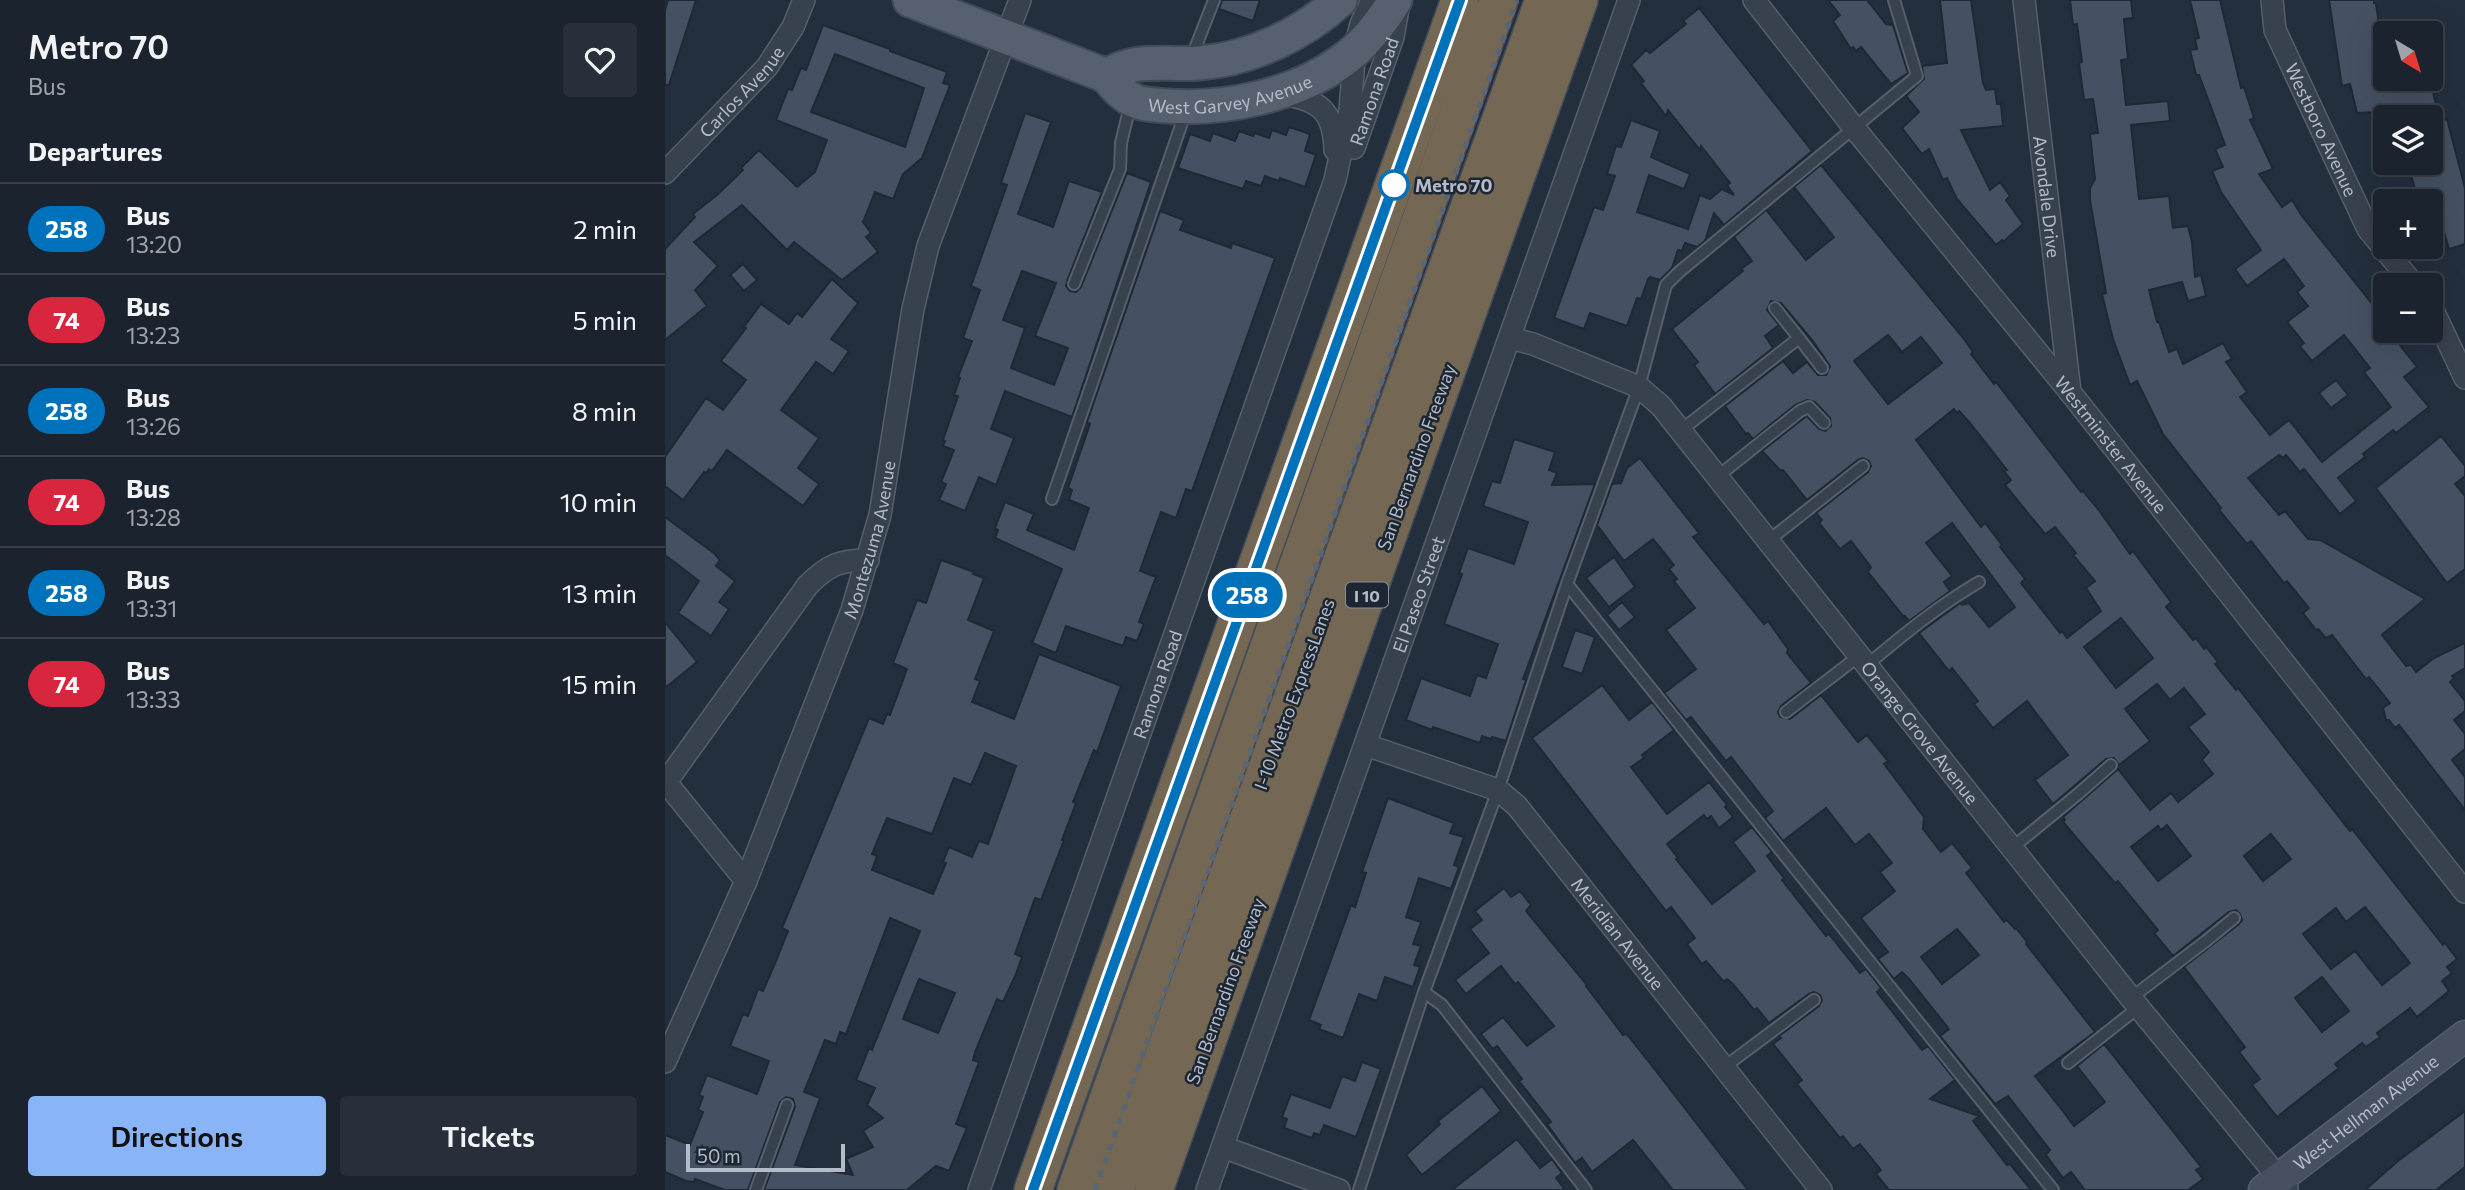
<!DOCTYPE html>
<meta charset="utf-8">
<style>
:root{--surface:#1b232e;--page:#282f3a;--text:#f1f3f6;--muted:#a0a4aa;--line:#39404a;--accent:#8ab4f8}
body{margin:0;font-family:Commissioner,sans-serif;background:var(--page);color:var(--text);height:100vh;display:flex;flex-direction:column;font-size:26px;white-space:nowrap}
*{box-sizing:border-box;margin:0}
p{font-size:23px;color:var(--muted)}
.icon{flex:none;width:38px;height:38px;fill:none;stroke:currentColor;stroke-width:2;stroke-linecap:round;stroke-linejoin:round}
.map{position:relative;flex:1;overflow:hidden}
.panel{display:flex;flex-direction:column;background:var(--surface);width:665px}
.panel>*{flex:none}
.badge{padding:0 14px;border-radius:23px;font-size:24px;line-height:46px}
.needle{width:46px;rotate:142deg}
.buttons{position:absolute;left:1708px;top:21px;display:grid;gap:14px}
.buttons a{display:grid;place-items:center;width:70px;height:70px;border-radius:7px;background:var(--surface);box-shadow:0 7px 28px #0002,0 0 0 2px var(--line);font-size:35px}
.scale{position:absolute;left:21px;bottom:18px;width:159px;box-sizing:border-box;padding-left:7px;border:4px solid #b4bcc9;border-top:0;font-size:19px;line-height:24px;white-space:nowrap;color:#b4bcc9;-webkit-text-stroke:5px #1d2633;paint-order:stroke}
.map>.badge{position:absolute;translate:-50% -50%;box-shadow:0 0 0 4px #fff}
h2{padding:0 28px;font-size:26px;line-height:63px}
.round{display:grid;place-items:center;flex:none;width:74px;height:74px;border-radius:7px;background:var(--page)}
.summary{display:flex;align-items:center;justify-content:space-between;height:119px;padding:0 28px}
h1{font-size:33px;font-weight:600;line-height:52px}
.action{display:flex;gap:14px;margin-top:auto;padding:14px 28px}
.action a{flex:1;height:80px;border-radius:7px;background:var(--accent);color:#111;font-size:28px;font-weight:600;line-height:80px;text-align:center}
.action a+a{background:var(--page);color:var(--text)}
ul{padding:0;list-style:none}
li{display:flex;align-items:center;gap:21px;height:91px;padding:0 28px;border-top:2px solid var(--line)}
li div{flex:1}
li b{display:block;font-size:26px}
li em{font-style:normal}
li .badge{min-width:77px;font-weight:700;text-align:center}
main{display:flex;flex:1;min-height:0}
.map>svg:first-child{display:block}
.building{fill:#455162;stroke:#1f2835;stroke-width:2;fill-rule:evenodd}
.lines{fill:none;stroke-linecap:round;stroke-linejoin:round}
.lane-casing{stroke:#565f6c;stroke-width:14}
.street-casing{stroke:#565f6c;stroke-width:24}
.secondary-casing{stroke:#565f6c;stroke-width:33}
.primary-casing{stroke:#414a57;stroke-width:37}
.highway-casing{stroke:#434c59;stroke-width:40}
.lane{stroke:#38414e;stroke-width:10}
.street{stroke:#38414e;stroke-width:21}
.secondary{stroke:#465061;stroke-width:30}
.primary{stroke:#56606e;stroke-width:33}
.highway{stroke:#746855;stroke-width:37}
.rail{stroke:#5a6575;stroke-width:5;stroke-dasharray:7 7;stroke-linecap:butt}
.line-casing{stroke:#fff;stroke-width:16}
.line{stroke:#0072bc;stroke-width:10}
.stop-dot{fill:#fff;stroke:#0072bc;stroke-width:3.5}
.labels{text-anchor:middle;dominant-baseline:central;stroke-width:5;stroke-linejoin:round;paint-order:stroke}
.shield{fill:#1d2633;stroke:#878f9c;stroke-width:2}
.shield-label{font-size:16px;font-weight:bold;fill:#b4bcc9}
.street-label{font-size:18px;fill:#b4bcc9;stroke:#1d2633}
.stop-label{font-size:18px;font-weight:bold;fill:#b4bcc9;stroke:#1d2633;text-anchor:start}
</style>
<main>
<section class="panel">
<div class="summary"><div><h1>Metro 70</h1><p>Bus</p></div><a class="round"><svg class="icon" aria-label="heart" viewBox="0 0 24 24"><path d="M12 20l-8-8c-3-5 5-10 8-4 3-6 11-1 8 4z"/></svg></a></div>
<h2>Departures</h2>
<ul>
<li><span class="badge" style="background:#0072bc;color:#fff">258</span><div><b>Bus</b><p>13:20</p></div><em>2 min</em></li>
<li><span class="badge" style="background:#d7263d;color:#fff">74</span><div><b>Bus</b><p>13:23</p></div><em>5 min</em></li>
<li><span class="badge" style="background:#0072bc;color:#fff">258</span><div><b>Bus</b><p>13:26</p></div><em>8 min</em></li>
<li><span class="badge" style="background:#d7263d;color:#fff">74</span><div><b>Bus</b><p>13:28</p></div><em>10 min</em></li>
<li><span class="badge" style="background:#0072bc;color:#fff">258</span><div><b>Bus</b><p>13:31</p></div><em>13 min</em></li>
<li><span class="badge" style="background:#d7263d;color:#fff">74</span><div><b>Bus</b><p>13:33</p></div><em>15 min</em></li>
</ul>
<div class="action"><a>Directions</a><a>Tickets</a></div>
</section>
<div class="map">
<svg width="1800" height="1190" viewBox="0 0 1800 1190">
<rect width="100%" height="100%" fill="#242f3e"/>
<!-- building -->
<path class="building" d="M3,0h28l-27,85h-4v-75z
M557,0h38l-7,21 -34,-12z
M1163,0h39l19,24 7,1 15,48 -17,11 -30,-37 -5,4 -3,-4 -2,2 -18,-28 7,-6z
M1275,0h31l12,83 3,7 9,-1 2,15h4l2,22 -42,4 29,60 10,-8 10,14 -4,4 17,24 -20,18 -1,-2 -6,5 -39,-46 -10,-21 -4,2 -14,-31 -7,5 -20,-26 17,-16 -13,-16 18,-17 -2,-13 25,-3z
M1405,0h61l2,18 -9,1 4,40 -7,1 5,45 42,-4 2,20 -39,4 8,74 30,-3 4,32 15,-2 4,16 3,35 6,-2 5,21 -18,5 -6,-19 -33,8 8,32h2l10,30 8,-3 6,15 40,-21 9,16 -6,3 21,30 -7,5 30,38 19,-15 33,42 69,-55 -27,-35 6,-4 -26,-33 -32,26 -12,-15 4,-3 -17,-21 21,-16 -11,-14 7,-6 -20,-27 -37,27 -12,-17 26,-19 -40,-58 -9,-21 11,-4 -8,-18 10,-4 -26,-70h-3l-6,-25 7,-1 -2,-10 4,-1 -9,-38h30l21,88 3,-1 10,31 -4,2 23,49 -14,5 23,33 10,-7 10,16 83,104v11h4l28,36 -13,10 25,30 -33,26 -3,-3 -30,24 2,3 -27,21 18,23 -16,13 -36,-45 -4,3 -14,-17 -3,3 -4,-3 -31,23 31,37 6,-4 23,28 12,1 105,59 -43,36 24,31 5,-1 5,7 18,-14 31,-15v25l-13,8 2,2 -4,4 15,19v10l-11,9 11,14v15l-13,11 13,17v33l-66,-85 -4,3 -6,-8h-3l-3,-12 7,-5 -21,-26 -3,2 -34,-44 -6,3 -8,-9 -2,1 -13,-17 6,-5 -22,-27 -3,2 -33,-42 -4,3 -28,-34 2,-2 -58,-74 -26,-53 -7,4 -17,-46 -11,-45 4,-1 -2,-12 -14,-81v-12l5,-9 -5,-45 8,-1 -5,-34 -9,1 -5,-37 3,-1 -5,-38 -4,1z
M1664,0h45v3h2l6,45h3v37l31,-6 2,11 14,-3 5,23 -32,7h-30l-1,-5 -17,1 -7,-29 -8,2z
M1034,8l113,143 -88,74 -10,-12 -9,28 -8,6 -12,-4 -3,8 -4,-1 -6,18 -12,12 -10,-3 -2,2 -7,20 -4,-1 -10,28 -37,-13 -6,16 -30,-11 40,-111 9,3 12,-34 -8,-2 9,-28 5,1 10,-27 29,11 -9,26 39,17 -6,15 -35,-14 -12,37 51,17 12,-34 10,4 12,-10 12,6 -7,-10 3,-2 -29,-37 -1,4 -32,-40 -2,6 -25,-33 3,-2 -13,-16 15,-15 4,3 36,-29 -3,-3z
M158,25l67,24v2l57,21 -4,11 7,2 -28,73 -19,16 -10,25 -18,-7 -12,30 8,11 -5,4 12,15 -36,28 -48,-38 -7,8 -45,-45 -48,37 24,24 -23,24 12,16 -42,34v-91l30,-32 -2,-3 24,-19 26,-25 -2,-2 18,-18 38,37 18,-15 12,-32 -51,-20 12,-31 4,1 9,-22 5,2zM170,54l89,34 -19,59 -94,-35z
M360,113l26,9 -33,92 35,13 16,-46 33,11 -35,89 -1,5 4,5 6,1 5,-5 46,-114 24,9 -79,235 -67,-26 -14,38 23,9 -18,47 -17,-8 -14,34 -26,-11 7,-16 -5,-2 13,-32 -11,-4 2,-5 -2,-1 15,-44 -4,-1 6,-17 -2,-1 14,-36 -9,-3 17,-48 -9,-4 36,-101 -6,-2zM357,271l34,12 -21,53 33,12 -14,37 -43,-17 14,-40 -22,-8z
M1782,119l18,69v56l-16,5 -14,-48h-17l-10,-38h23v-40z
M624,127l21,7 -5,17 11,4 -11,32 -25,-9 -1,3 -14,-5 -4,10 -15,-5 -3,8 -65,-21 12,-34 20,7 3,-8 22,8 4,-10 14,5 2,-3 14,5 3,-8 14,5z
M1156,165l143,174 9,13 -2,2 23,30 2,-2 85,110 2,-1 15,18 32,45 3,-3 14,19 24,32 -5,5 27,33 3,-2 8,11 2,-2 12,15 -3,2 21,26 2,-2 112,143 2,-2 91,116 2,-2 12,16 -10,8 5,6 -10,8 7,10 -32,26 -7,-9 -33,25 3,4 -14,10 -4,-4 -27,21 4,4 -62,49 -25,-32 8,-6 -21,-27 6,-5 -61,-80 55,-43 3,-4 -2,-6 -4,-4 -7,2 -56,44 -19,-23 4,-3 -40,-49 -3,2 -52,-61 2,-2 -2,-3 55,-48 32,41 21,-17 7,9 35,-28 -11,-14 7,-8 -21,-25 17,-13 -21,-26 -14,12 -13,-16 -32,25 25,32 -31,24 -5,-7 -8,1 -53,45 -18,-24 33,-25 -41,-54 -34,27 -19,-24 4,-3 -26,-33 -3,3 -30,-38 41,-30 2,2 7,-2 20,24 26,-20 -63,-84 -26,20 26,33 -8,6 6,9 -41,30 -4,-5 -1,1 -36,-45 3,-5 -20,-26 -11,8 -21,-26 3,-3 -6,-7 52,-41 3,-6 -2,-5 -6,-3 -5,2 -51,40 -24,-30 -2,1 -19,-20 42,-33 3,-2 12,13 6,2 6,-5 -1,-8 -15,-16 -8,-2 -12,5 -42,34 -5,-6 -2,1 -21,-28 58,-45 10,12 14,-11 11,13h8l4,-9 -17,-25 -32,-38 -10,-2 -4,9 12,15 -14,11 8,12 -58,46 -21,-29 4,-3 -26,-33 71,-58 -2,-2 11,-8 -18,-24 32,-27 40,50 28,-23 -40,-50zM1223,335l14,17 19,-15 21,26 -54,41 -34,-43zM1289,409l3,4 2,-2 11,12 37,47 -3,1 7,9 -6,5 40,49 10,-7 21,26 -3,2 22,26 -9,7 15,23 -34,27 -5,-7 -2,2 -39,-50 4,-4 -25,-32 2,-2 -17,-22 -4,4 -65,-87zM1456,618l32,40 -37,30 -32,-41zM1502,825l24,31 -33,25 -27,-34 27,-21 3,4zM1606,834l20,25 -28,22 -19,-25zM1700,907l45,56 -28,22 -27,-34 -24,18 -28,-35 33,-26 10,14zM1657,977l27,34 -27,21 -27,-34z
M495,211l24,9 -4,10 51,18 1,-5 43,15 -83,233 -6,-2 -10,29 -15,-6 -8,22 -13,37 16,6 -17,45 5,2 -7,17 -11,-4 -3,9 -57,-20 -10,27 -24,-10 30,-74 -67,-31 3,-8 -3,-2 10,-26 29,12 -7,16 47,20 15,-42 -20,-8 3,-10 -4,-2 22,-64 -3,-2z
M78,264l14,16 -13,11 -14,-16z
M167,279l26,24 -27,36 18,12 -16,23 -17,-12 -35,48 38,28 -21,30 21,16 -16,22 -76,-56 -15,21 -3,-2 -3,4 -2,-1 -21,28 -18,-14v-29l41,-59 17,12 23,-30 -25,-19 25,-33 -2,-1 17,-23 28,20 8,-11 5,4z
M1671,380l12,15 -17,13 -12,-15z
M1776,436l24,30v10l-10,8 10,12v73l-18,14 -71,-95z
M849,439l41,13 -6,18 8,3 -5,12 43,-1 -72,195 3,1 -20,61 -14,-4 -1,2 -9,-3 -2,7 -47,-16 -1,3 -26,-10 15,-42 49,18 7,-21 9,3 12,-34 -54,-20 18,-50 -3,-1 9,-25 46,16 14,-42 -45,-16 9,-25 8,2z
M975,458l59,75 -6,4 71,87 4,-3 20,28 -1,4 24,30 -30,23 -3,6 2,5 10,2 31,-24 37,47 9,-7 21,26 -4,3 40,53 -1,12 18,23 11,-9 20,25 -6,5 38,49 3,-2 8,9 1,-1 11,14 -1,2 69,88 -60,44 27,34 12,16 31,-24 -28,-36 27,-22 97,123 -5,3 7,9 -15,11h-103l-14,-18 -8,6 -17,-23 4,-5 -42,-54 -13,8 -55,-68 9,-7 -40,-50 -7,-7 -8,7 -16,-20 10,-7 -27,-34 34,-27 -15,-19 12,-9 -23,-29 -14,11 -29,-37 -43,33 -18,-23 8,-7 -42,-54 -5,4 -35,-44 -5,3 -22,-27 32,-24 -30,-39 29,-22 -21,-27 3,-2 -8,-10 5,-4 -21,-26 -29,22 -27,-36 15,-41 9,-1 6,-15zM1292,929l22,26 -37,29 -21,-27z
M0,517l50,37 5,6 -4,6 19,15 -16,21 10,7 -18,27 -33,-23 21,-32 -34,-26z
M949,557l21,30 -26,20 -23,-29z
M276,560l33,12 -1,2 11,4 -16,42 26,11 -19,48 5,2 -8,21 42,17 25,-65 82,32 -24,66 -3,-2 -21,52 3,1 -14,37h2l-23,60 -6,-2 -20,56 7,3 -6,17 -13,28 -6,-3 -22,53 -2,8 6,2 -23,62 11,4 -18,43 -13,-5 -29,24h-143l31,-83 -2,-8 -7,-2 -6,5 -32,88h-23l-30,-11 -1,3 -8,-1 -21,-9v-37l25,10 13,-33 -5,-2 5,-13 -4,-2 8,-20 50,19 12,-33 -39,-15 13,-32 5,2 10,-27 5,2 13,-30 12,-30 -6,-3 87,-210 14,6 4,-10 3,1 17,-46 -14,-6 24,-63 9,3zM320,753l31,13 -28,78 -9,-3 -7,16 -23,-10 -6,15 3,1 -13,31 -61,-24 5,-14 -5,-2 15,-36 45,16 22,-56 17,7zM225,918l30,13 -48,119 -3,-2 -13,32 19,8 -8,17 16,13 -20,13 10,16 -27,12 7,16 -58,-10 25,-67 -16,-6 21,-52 11,4 4,-12 6,2zM254,979l36,14 -17,40 -35,-14z
M957,602l13,15 -16,13 -12,-15z
M0,622l32,40 -32,26z
M910,630l20,7 -13,37 -20,-7z
M937,685l27,35 23,-18 22,28 -32,25 2,3 -13,9 36,47 42,-32 18,23 -2,2 8,10 -14,11 -8,-12 -4,3 -3,-4 -37,29 11,14 -2,1 36,45 43,-33 -22,-29 19,-15 20,25 -5,4 17,22 -2,2 44,56 3,-2 31,39 6,-4 15,19 -4,4 45,58 6,-4 27,34 -25,19 49,17 -6,5 34,44 3,-1 21,26h-142l-13,-16 5,-4 -21,-26 -7,5 -10,-13 -3,2 -43,-54 5,-4 -29,-36 8,-6 -2,-2 40,-30 3,-6 -2,-5 -6,-3 -5,2 -40,29 -12,-15 -3,2 -21,-26 -6,-5 -3,3 -18,-21 -4,3 -15,-20 8,-6 -24,-31 -5,4 -134,-173z
M723,798l66,25 -4,10 14,4 -10,28 5,2 -8,22 -32,-11 -13,39 15,5 -8,22 8,2 -7,19 6,2 -7,20 -28,-10 -8,24 -18,-7 -16,44 -24,-9 2,-4 -12,-5 42,-115 4,2 11,-34 -4,-1z
M839,888l7,9 9,-6 11,14 -5,6 61,74 -1,1 37,49 3,-1 3,3 27,34 92,119h-75l-40,-50 -41,32 -10,-14 -7,5 -28,-39 4,-2 -32,-41 3,-2 -25,-33 -4,3 -12,-15 22,-17 24,29 27,-20 -36,-44 -3,2 -14,-18 -35,28 -11,-14 34,-27 -19,-24 12,-9 -7,-9z
M697,1062l19,7 -25,68 -32,-12 -4,10 -6,-2 -2,5 -28,-10 3,-9 -5,-2 9,-23 39,14 12,-32 13,5z
M817,1086l19,25 -79,64 -16,-20 34,-31 -2,-3z
M1800,1111v56l-29,23h-71l33,-29z
M852,1139l23,29 12,-9 10,14 -6,5 9,12h-113z"/>
<g class="lines">
<!-- lane casing -->
<g class="lane-casing">
<path id="lane" d="M526,59l23,-59
M409,284l46,-115 1,-26 10,-41
M1110,308l24,30
M1015,431l119,-93 23,30
M1052,477l83,-66 9,-4 15,16
M387,499l134,-388
M1103,541l95,-75
M902,584l486,606
M1202,665c36,-30 71,-59 112,-83
M1121,712l73,-56
M1347,848l66,-54 33,-29
M759,992l18,13 144,185
M1466,998l75,-57 28,-23
M1403,1063l71,-56
M1058,1068l91,-68
M91,1190l31,-85
M694,1190l65,-198 74,-202 69,-206 72,-197 27,-102 13,-13 238,-196 -23,-76"/>
</g>
<!-- street casing -->
<g class="street-casing">
<g id="street">
<path id="s1" d="M1089,0l101,129 215,263 395,500"/>
<path id="s2" d="M1359,0l46,392"/>
<path id="s3" d="M1607,0l3,30 93,199 46,56"/>
<path d="M616,94c38,5 53,17 54,56"/>
<path id="s4" d="M689,148l39,-111 6,-34"/>
<path id="s5" d="M0,173l102,-106 26,-40 11,-27"/>
<path d="M1766,306l34,72"/>
<path id="s6" d="M845,338l23,6 106,43 22,19 470,592 156,190"/>
<path id="s7" d="M701,745l132,45 19,16 304,384"/>
<path d="M0,781l81,100"/>
<path d="M1,782l142,-197c20,-20 32,-25 60,-25"/>
<path id="s8" d="M0,1062l81,-181 106,-271 28,-95 33,-206 15,-63 92,-246"/>
<path d="M558,1147l116,43"/>
<path id="s9" d="M314,1190l356,-1010 15,-70 5,-62 6,-24 11,-24"/>
<path id="s10" d="M542,1190l422,-1190"/>
</g>
</g>
<!-- secondary casing -->
<g class="secondary-casing">
<g id="secondary">
<path id="s11" d="M1599,1190l201,-154"/>
</g>
</g>
<!-- primary casing -->
<g class="primary-casing">
<g id="primary">
<path id="s12" d="M245,0l197,76c7,10 16,20 28,25 9,4 21,4 32,5 58,4 127,-10 175,-45 20,-14 41,-40 53,-61"/>
<path d="M442,76c29,-20 59,-10 93,-13 51,-4 103,-29 140,-63"/>
</g>
</g>
<!-- highway casing -->
<g class="highway-casing">
<path id="highway" d="M368,1190l427,-1190
M411,1190l423,-1190
M450,1190l429,-1190
M489,1190l425,-1190"/>
</g>
<!-- lane -->
<use href="#lane" class="lane"/>
<!-- street -->
<use href="#street" class="street"/>
<!-- secondary -->
<use href="#secondary" class="secondary"/>
<!-- primary -->
<use href="#primary" class="primary"/>
<!-- highway -->
<use href="#highway" class="highway"/>
<!-- rail -->
<path class="rail" d="M430,1190l422,-1190"/>
</g>
<g class="lines">
<!-- line casing -->
<g class="line-casing">
<path id="line" d="M368,1190l427,-1190"/>
</g>
<!-- line -->
<use href="#line" class="line"/>
</g>
<!-- markers -->
<circle class="stop-dot" cx="729" cy="185" r="14"/>
<g class="labels">
<!-- shield labels -->
<rect class="shield" x="681" y="582.5" width="42" height="25" rx="5"/>
<g class="shield-label">
<text x="702" y="595">I 10</text>
</g>
<!-- street labels -->
<g class="street-label">
<text stroke="none"><textPath href="#s12" startOffset="346">West Garvey Avenue</textPath></text>
<text stroke="none"><textPath href="#s5" startOffset="112">Carlos Avenue</textPath></text>
<text stroke="none"><textPath href="#s4" startOffset="60">Ramona Road</textPath></text>
<text stroke="none"><textPath href="#s3" startOffset="140">Westboro Avenue</textPath></text>
<text stroke="none"><textPath href="#s2" startOffset="198">Avondale Drive</textPath></text>
<text stroke="none"><textPath href="#s1" startOffset="570">Westminster Avenue</textPath></text>
<text transform="translate(751 457) rotate(-70)">San Bernardino Freeway</text>
<text stroke="none"><textPath href="#s8" startOffset="562">Montezuma Avenue</textPath></text>
<text stroke="none"><textPath href="#s10" startOffset="632">El Paseo Street</textPath></text>
<text stroke="none"><textPath href="#s9" startOffset="536">Ramona Road</textPath></text>
<text transform="translate(629 694) rotate(-70)">I-10 Metro ExpressLanes</text>
<text stroke="none"><textPath href="#s6" startOffset="584">Orange Grove Avenue</textPath></text>
<text stroke="none"><textPath href="#s7" startOffset="327">Meridian Avenue</textPath></text>
<text transform="translate(560 991) rotate(-70)">San Bernardino Freeway</text>
<text stroke="none"><textPath href="#s11" startOffset="128">West Hellman Avenue</textPath></text>
</g>
<!-- stop labels -->
<g class="stop-label">
<text x="750" y="185">Metro 70</text>
</g>
</g>
</svg>
<div class="buttons">
<a><svg class="needle" viewBox="-14 -14 28 28"><path d="M0-13l5 13h-10z" fill="#e53935"/><path d="M0 13l5-13h-10z" fill="#a0a4aa"/></svg></a>
<a><svg class="icon" aria-label="layers" viewBox="0 0 24 24"><path d="M12 4l9 5-9 5-9-5zM3 14l9 5 9-5"/></svg></a>
<a>+</a>
<a>−</a>
</div>
<div class="scale">50 m</div>
<b class="badge" style="left:582px;top:595px;background:#0072bc;color:#fff">258</b>
</div>
</main>
